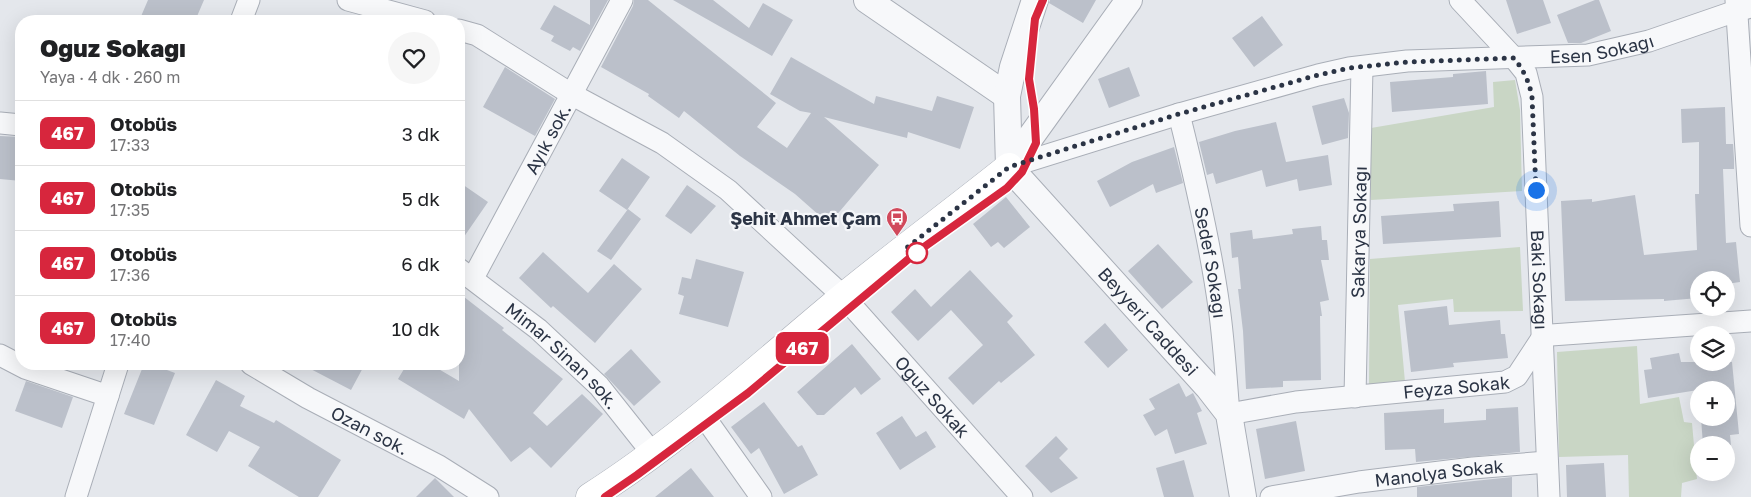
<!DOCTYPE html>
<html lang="tr">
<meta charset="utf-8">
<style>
:root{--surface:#fff;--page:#f6f6f6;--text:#202124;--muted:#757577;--line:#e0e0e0}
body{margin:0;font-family:"Golos Text",sans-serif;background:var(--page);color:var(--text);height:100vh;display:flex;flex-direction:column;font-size:19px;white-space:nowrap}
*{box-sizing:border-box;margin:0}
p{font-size:16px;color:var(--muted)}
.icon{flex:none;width:28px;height:28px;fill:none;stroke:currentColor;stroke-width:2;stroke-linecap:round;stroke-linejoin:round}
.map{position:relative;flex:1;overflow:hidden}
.panel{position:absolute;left:15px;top:15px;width:450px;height:355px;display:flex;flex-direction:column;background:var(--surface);border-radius:20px;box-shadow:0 5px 20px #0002}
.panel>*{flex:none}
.badge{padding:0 10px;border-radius:8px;font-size:18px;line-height:32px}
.controls{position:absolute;left:1690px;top:271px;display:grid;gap:10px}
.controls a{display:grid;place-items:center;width:45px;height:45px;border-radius:50%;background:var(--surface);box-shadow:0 5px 20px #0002;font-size:25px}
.you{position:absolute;width:25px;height:25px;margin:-12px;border:4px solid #fff;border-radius:50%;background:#1a73e8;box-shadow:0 0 0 8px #1a73e833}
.map>.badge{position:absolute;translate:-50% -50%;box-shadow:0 0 0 2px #fff}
.round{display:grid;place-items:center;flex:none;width:52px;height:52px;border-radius:26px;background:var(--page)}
.summary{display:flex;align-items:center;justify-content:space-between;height:85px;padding:0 25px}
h1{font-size:24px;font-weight:800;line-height:38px}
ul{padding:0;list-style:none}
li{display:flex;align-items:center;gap:15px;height:65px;padding:0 25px;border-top:1px solid var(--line)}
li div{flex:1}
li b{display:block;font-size:19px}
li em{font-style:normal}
li .badge{min-width:55px;font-weight:700;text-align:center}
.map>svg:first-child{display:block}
.green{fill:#c9d6c5}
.building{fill:#bbc0ca}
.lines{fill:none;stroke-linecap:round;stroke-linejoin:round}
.minor-casing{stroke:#a9aeb7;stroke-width:23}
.tertiary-casing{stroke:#a9aeb7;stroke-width:28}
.secondary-casing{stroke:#a9aeb7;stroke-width:29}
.minor{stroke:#f7f8fa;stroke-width:21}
.tertiary{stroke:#f7f8fa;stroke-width:26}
.secondary{stroke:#fff;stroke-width:28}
.line-casing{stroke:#fff;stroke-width:11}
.line{stroke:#d7263d;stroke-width:8}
.walk{stroke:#2b3445;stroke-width:5;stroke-dasharray:0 9}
.stop-dot{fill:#fff;stroke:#d7263d;stroke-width:2.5}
.labels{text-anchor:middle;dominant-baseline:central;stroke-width:4.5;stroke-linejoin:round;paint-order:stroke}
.street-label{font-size:18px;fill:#2b3445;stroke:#f4f6f9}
.poi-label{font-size:18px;font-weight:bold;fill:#2b3445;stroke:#f4f6f9;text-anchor:end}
</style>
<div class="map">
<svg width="1751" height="497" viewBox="0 0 1751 497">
<rect width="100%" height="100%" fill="#e4e7ec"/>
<!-- green -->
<path class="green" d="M1515,80l5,30 2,81 -151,9v-72l123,-21 -1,-25z
M1520,247l3,64 -69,1 -1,-13 -55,6 7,77 -36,3 1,-126z
M1637,346l3,58 39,-7 5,25 8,1 5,56 -15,4 -1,14h-52l-1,-42 -69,2 -2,-105z"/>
<!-- building -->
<path class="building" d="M148,0h56l-9,21h-56z
M590,0h18l-28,51 -7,-4 -3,4 -19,-10 3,-5 -14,-7 14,-24 36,20z
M634,0h14l128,103 -19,24 30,21 24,-35 -11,-2 -30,-17 21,-37 83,47 2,-8 56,15 5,-15 37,11 -14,42 -52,-17 -1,6 -83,-21 55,48 -50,59 -34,-30 -55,-38 -56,-45 -5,7 -31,-22 1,-2 -48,-27 32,-61z
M673,0h40l36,28 14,-25 30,17 -21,36z
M1050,0h46l-13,23 -34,-20z
M1506,0h37l8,23 -34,11z
M1595,0h4l12,31 -30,12h-13l-11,-28z
M1262,16l21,29 -29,22 -22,-29z
M505,67l50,32 -20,37 -52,-29z
M1129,67l11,29 -31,12 -11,-29z
M1486,71l2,33 -96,8 -2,-30 63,-5v-3z
M1344,98l5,15 -1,25 -26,7 -10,-39z
M1725,107l1,37h7l1,15v10h-11l3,74 10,-1 4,40 -14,2v-4h-27v6h-2l1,12 -34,3v-2l-99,2 -4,-100 31,-2v3l43,-7 9,60 53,-5 -2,-56h4v-52l-17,1 -1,-34z
M1276,122l10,40 42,-7 4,30 -33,6 -2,-12 -31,8 -4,-17 -46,14 -3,-11 -6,2 -8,-33 36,-11z
M0,136l21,1v44l-21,-2z
M1174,147l9,36 -27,10 -3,-9 -43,23 -13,-26 35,-19z
M622,158l28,19 -23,33 -28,-19z
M459,182l29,20 -29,42z
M687,185l29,21 -25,28 -26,-18z
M1006,197l24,30 -26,21 -6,-6 -7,5 -18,-23z
M1499,201l2,36 -118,7 -2,-28 73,-5 -1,-7z
M628,209l13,10 -30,41 -14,-9z
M1321,226l1,14h5l2,20h-8l8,40 -9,2 2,14h-2l1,64 -38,1v6l-37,2 -3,-58 -5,-42h3l-3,-32 -6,1 -2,-25 22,-3 1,9 40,-5 -1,-5z
M1158,244l35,38 -31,27 -34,-38z
M543,252l45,41 26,-29 28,25 -47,54 -42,-37 -2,2 -32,-30z
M696,259l48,13 -16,55 -49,-13 5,-18 -6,-2 4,-17 9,2z
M970,270l43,46 -6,6 28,33 -34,28 -2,-2 -26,24 -25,-27 35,-33 -32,-35 -33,31 -27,-29 24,-23 16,18z
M459,293l45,35 -2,2 61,49 -30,34 14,13 35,-32 21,20 -52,54 -21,-21 -19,15 -42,-53 -5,10 -66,-40 9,-15h23l29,17z
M1447,306l2,19 51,-5 1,14h4l3,24 -55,5 1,4 -43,5 -7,-61z
M1105,323l23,27 -20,18 -24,-26z
M852,344l29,35 -20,16 -6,-8 -31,28h-7l-20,-23z
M631,349l30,33 -27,24 -30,-32z
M1679,353l2,9h51l7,72 -9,1 1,10h-28l-2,-27h25v-28h-27v7l-1,-7 -50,8 -4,-28 8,-1 -2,-11z
M144,364h7l24,9 -21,52 -30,-11z
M301,364h64l-14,26z
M216,380l29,16 -5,10 34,17 2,-3 65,40 -23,37h-19l-51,-31 12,-19 -31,-16 -12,21 -31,-17z
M26,381l47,16 -11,31 -47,-17z
M1179,383l7,14 7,-4 9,18 -5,2 10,31 -32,10 -8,-25 -12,7 -12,-21 12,-6 -6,-10z
M764,402l34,45 4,-2 16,30 -34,19 -25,-46 -8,6 -20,-27z
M1518,407l2,45 -104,10 -1,-13 -30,1 -1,-37 60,-4v14l42,-3v-11z
M902,416l14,21 10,-6 10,16 -36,23 -24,-37z
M1296,421l9,50 -40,8 -9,-50z
M1056,436l12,13 -9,9 19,20 -27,15 -26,-27z
M1184,460l10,37h-30l-8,-29z
M1604,463l2,34h-39l-1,-32z
M691,468l23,29h-59z
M1512,477v20h-95v-10z
M435,478l19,19h-38z"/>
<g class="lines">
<!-- minor casing -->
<g class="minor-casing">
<g id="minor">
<path d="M348,0l77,21"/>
<path id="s1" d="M1460,0l54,58 12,15 6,24 17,400"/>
<path d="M1736,0l15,226"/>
<path d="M241,21l8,-21"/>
<path id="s2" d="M459,30l18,5 94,59 91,49 66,47 116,107 178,200"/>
<path id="s3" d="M1179,114c16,64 31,128 40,193 5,35 7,71 10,107l67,-12 209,-20 12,-6 25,-38 9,-3 200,-14"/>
<path d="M0,123l21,2"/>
<path id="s4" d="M1009,167l170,-53 139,-39 31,-7 58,-7 181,-6 61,-14 87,-30 15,-4"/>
<path id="s5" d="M459,269l79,60 61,57 54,68"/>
<path id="s6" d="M473,278l149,-278"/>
<path d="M0,355l25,13 83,28"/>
<path id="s7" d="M251,364l57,34 131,68 49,31"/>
<path id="s8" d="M1355,397l7,-330"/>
<path d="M703,415l58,82"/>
<path d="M76,497l42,-133"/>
<path id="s9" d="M1271,497l88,-15 114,-14 74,-6"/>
</g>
</g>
<!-- tertiary casing -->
<g class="tertiary-casing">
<g id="tertiary">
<path d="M867,0l140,96"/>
<path id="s10" d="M1009,167l199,220 21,27 14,83"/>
<path d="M1009,167l120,-167"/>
<path d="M1009,167l-2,-71 6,-29 22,-67"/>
</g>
</g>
<!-- secondary casing -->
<g class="secondary-casing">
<path id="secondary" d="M590,497c91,-58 170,-131 252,-199 55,-45 112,-87 167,-131"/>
</g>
<!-- minor -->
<use href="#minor" class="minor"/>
<!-- tertiary -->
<use href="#tertiary" class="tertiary"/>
<!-- secondary -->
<use href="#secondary" class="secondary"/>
</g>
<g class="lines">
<!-- line casing -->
<g class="line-casing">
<path id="line" d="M605,497l32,-22 111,-82 169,-141 90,-64 15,-16 14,-29 -2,-34 -5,-30 6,-60 8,-19"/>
</g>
<!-- line -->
<use href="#line" class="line"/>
<!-- walk -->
<path class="walk" d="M917,253l-13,-3 105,-83 57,-18 113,-35 139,-39 31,-7 58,-6 107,-4c10,13 15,23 18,39l4,93"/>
</g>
<!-- icons -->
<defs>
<g id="bus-pin" transform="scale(1.125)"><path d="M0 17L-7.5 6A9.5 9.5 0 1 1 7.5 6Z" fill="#d1495b" stroke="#f4f6f9"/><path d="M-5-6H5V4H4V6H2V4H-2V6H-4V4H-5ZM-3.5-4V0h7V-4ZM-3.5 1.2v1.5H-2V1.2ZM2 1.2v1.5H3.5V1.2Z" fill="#fff"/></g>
</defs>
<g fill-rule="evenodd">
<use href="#bus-pin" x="897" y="218"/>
</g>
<!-- markers -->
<circle class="stop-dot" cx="917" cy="253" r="10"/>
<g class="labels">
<!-- street labels -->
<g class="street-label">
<text stroke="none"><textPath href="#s4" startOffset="608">Esen Sokağı</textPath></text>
<text stroke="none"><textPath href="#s6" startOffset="158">Ayık sok.</textPath></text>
<text stroke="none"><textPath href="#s8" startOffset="165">Sakarya Sokağı</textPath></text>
<text stroke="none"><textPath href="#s3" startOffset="152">Sedef Sokağı</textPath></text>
<text stroke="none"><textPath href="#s1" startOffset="306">Baki Sokağı</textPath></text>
<text stroke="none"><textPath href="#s10" startOffset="208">Beyyeri Caddesi</textPath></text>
<text stroke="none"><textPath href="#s5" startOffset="135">Mimar Sinan sok.</textPath></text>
<text stroke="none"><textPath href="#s3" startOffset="534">Feyza Sokak</textPath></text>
<text stroke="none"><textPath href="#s2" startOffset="605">Oğuz Sokak</textPath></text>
<text stroke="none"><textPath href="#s7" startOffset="136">Ozan sok.</textPath></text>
<text stroke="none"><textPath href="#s9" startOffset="170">Manolya Sokak</textPath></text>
</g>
<!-- poi labels -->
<g class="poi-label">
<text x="881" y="218">Şehit Ahmet Çam</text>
</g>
</g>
</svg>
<div class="controls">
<a><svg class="icon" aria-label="locate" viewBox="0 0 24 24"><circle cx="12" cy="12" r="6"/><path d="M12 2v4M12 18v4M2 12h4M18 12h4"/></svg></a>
<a><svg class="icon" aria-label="layers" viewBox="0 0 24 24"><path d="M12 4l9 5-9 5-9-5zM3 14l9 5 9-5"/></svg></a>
<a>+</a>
<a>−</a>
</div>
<div class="you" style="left:1536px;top:190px"></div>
<b class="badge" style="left:802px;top:348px;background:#d7263d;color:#fff">467</b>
<section class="panel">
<div class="summary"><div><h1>Oğuz Sokağı</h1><p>Yaya · 4 dk · 260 m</p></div><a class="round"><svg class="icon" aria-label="heart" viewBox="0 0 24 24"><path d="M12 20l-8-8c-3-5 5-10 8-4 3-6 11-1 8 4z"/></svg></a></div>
<ul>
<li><span class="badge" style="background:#d7263d;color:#fff">467</span><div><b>Otobüs</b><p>17:33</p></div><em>3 dk</em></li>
<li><span class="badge" style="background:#d7263d;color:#fff">467</span><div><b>Otobüs</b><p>17:35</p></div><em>5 dk</em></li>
<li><span class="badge" style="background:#d7263d;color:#fff">467</span><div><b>Otobüs</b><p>17:36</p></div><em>6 dk</em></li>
<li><span class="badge" style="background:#d7263d;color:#fff">467</span><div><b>Otobüs</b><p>17:40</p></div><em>10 dk</em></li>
</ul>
</section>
</div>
